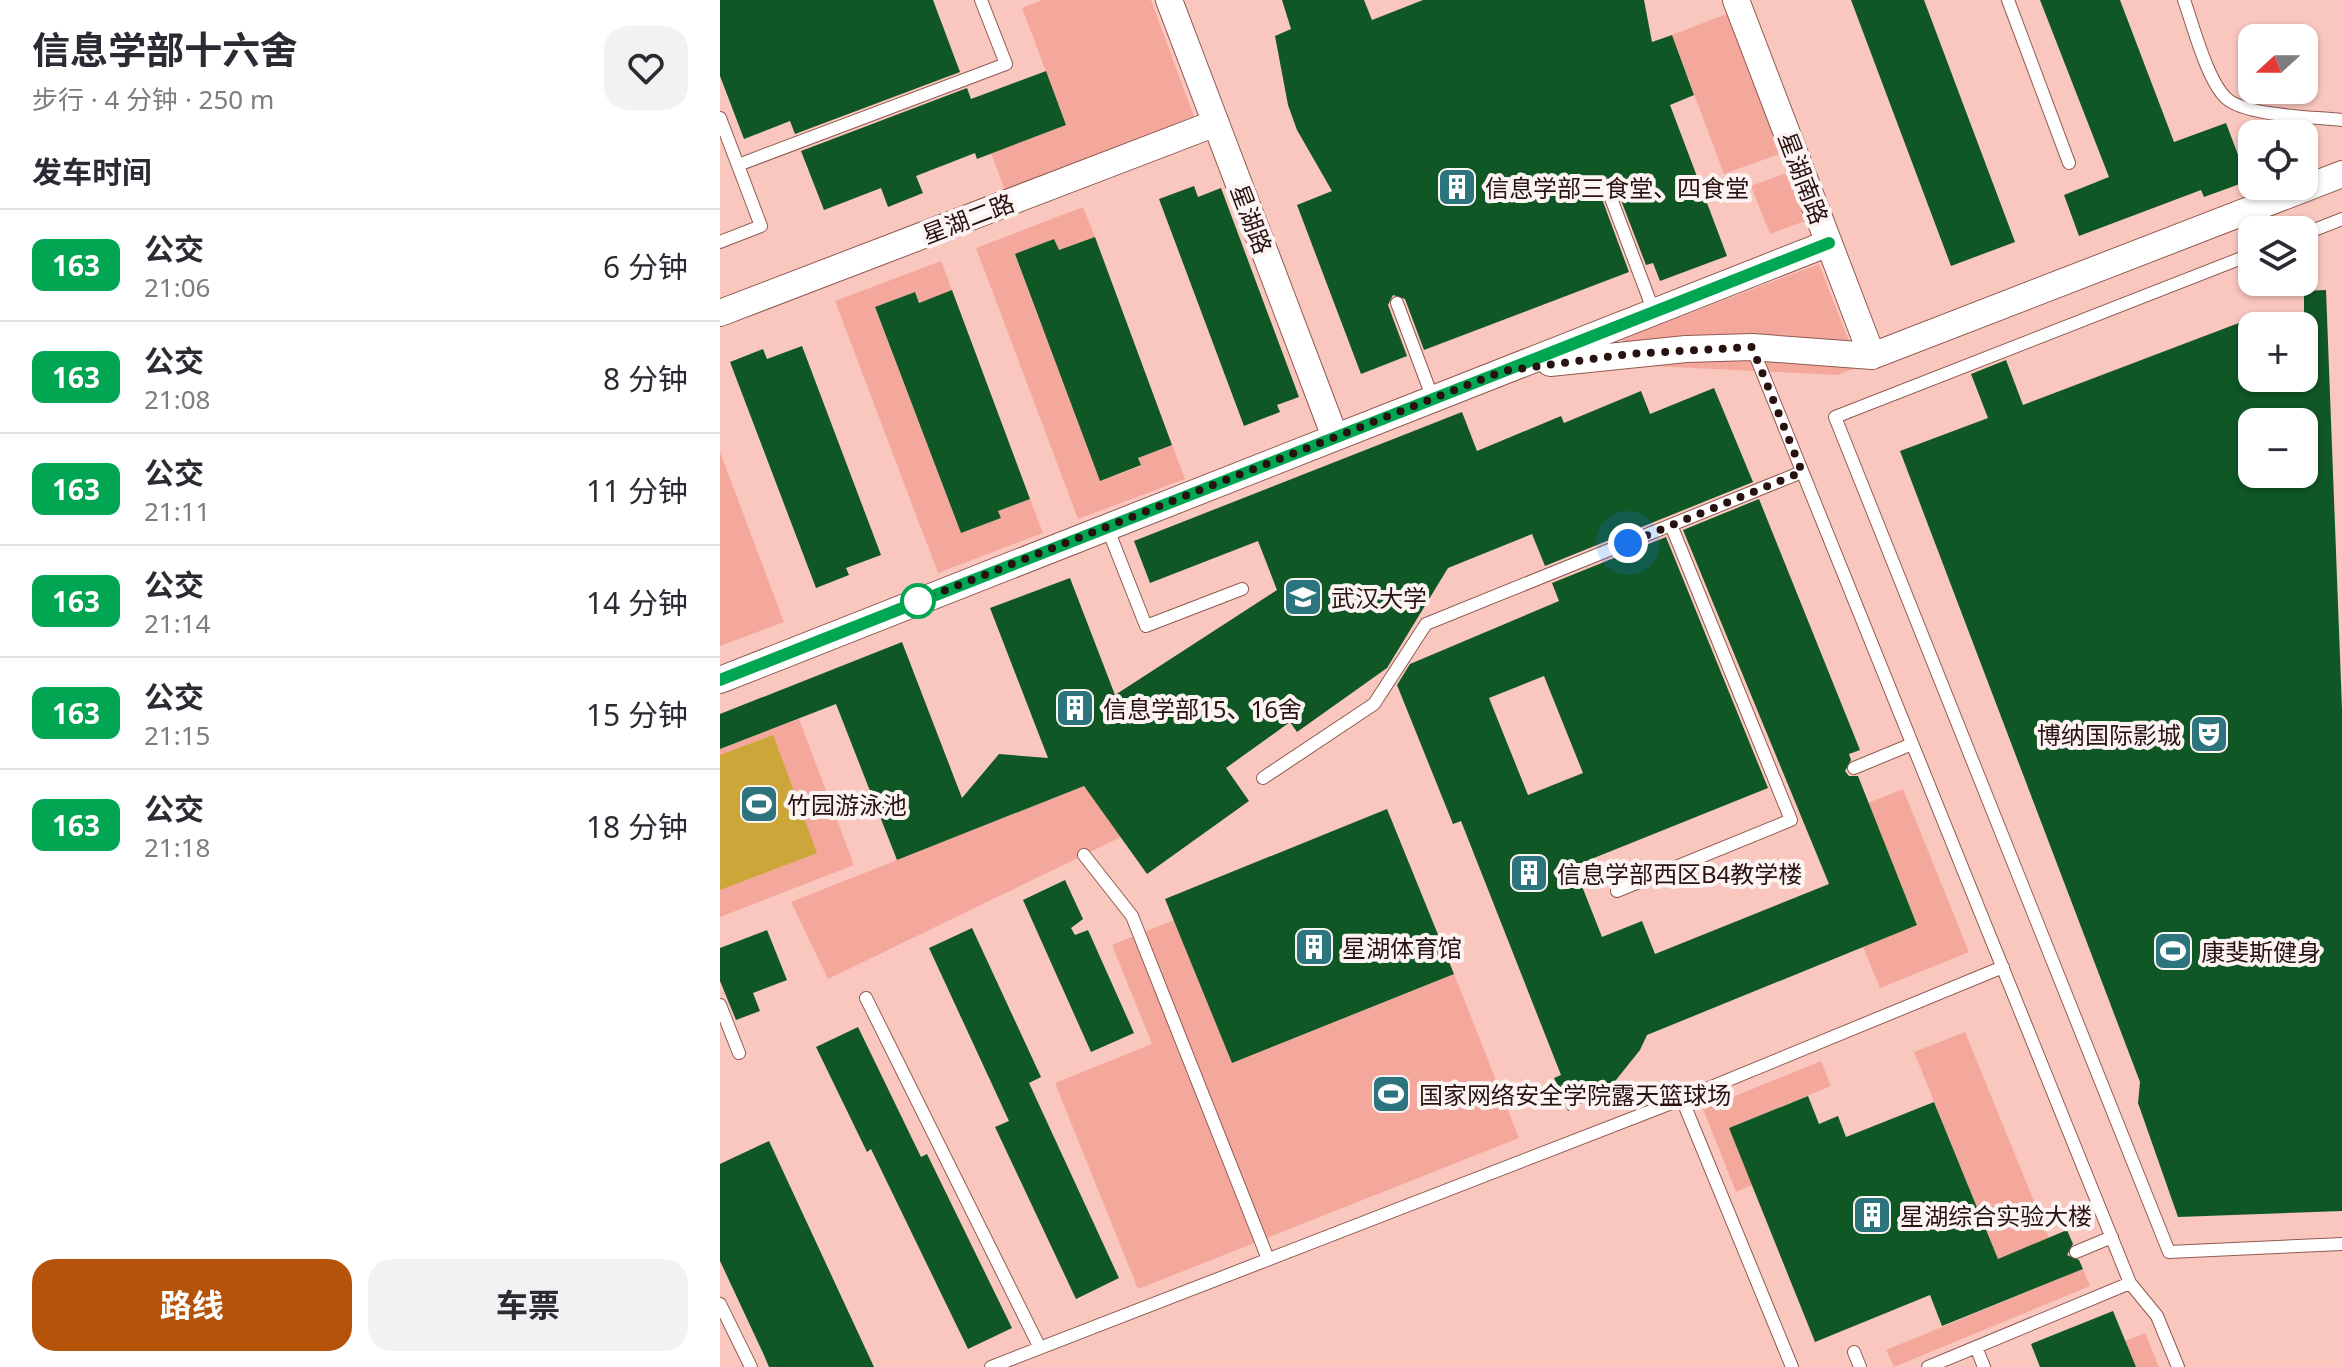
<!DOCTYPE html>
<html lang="zh">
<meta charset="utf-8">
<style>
:root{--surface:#fff;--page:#f2f2f3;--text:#2b2b33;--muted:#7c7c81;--line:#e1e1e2;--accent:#b45309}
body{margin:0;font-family:"Noto Sans","Noto Sans SC",sans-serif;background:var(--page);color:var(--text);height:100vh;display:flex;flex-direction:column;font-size:30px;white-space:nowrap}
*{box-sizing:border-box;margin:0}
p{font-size:26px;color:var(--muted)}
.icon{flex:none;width:44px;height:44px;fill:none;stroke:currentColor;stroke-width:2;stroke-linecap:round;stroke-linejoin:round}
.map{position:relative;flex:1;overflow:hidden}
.side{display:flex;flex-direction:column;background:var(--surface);width:720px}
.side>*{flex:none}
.badge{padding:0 16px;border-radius:12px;font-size:28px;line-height:52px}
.needle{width:52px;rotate:249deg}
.controls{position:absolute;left:1518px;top:24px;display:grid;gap:16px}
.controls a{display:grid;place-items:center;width:80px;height:80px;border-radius:16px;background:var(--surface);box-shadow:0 2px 6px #0004;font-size:40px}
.you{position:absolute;width:40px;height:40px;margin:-20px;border:6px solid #fff;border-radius:50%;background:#1a73e8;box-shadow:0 0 0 12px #1a73e833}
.map>.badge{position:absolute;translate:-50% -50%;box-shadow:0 0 0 4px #fff}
h2{padding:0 32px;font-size:30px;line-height:72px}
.round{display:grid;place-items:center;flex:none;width:84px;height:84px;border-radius:24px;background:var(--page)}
.headline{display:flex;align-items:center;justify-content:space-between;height:136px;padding:0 32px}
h1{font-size:38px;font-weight:700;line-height:60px}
.action{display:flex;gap:16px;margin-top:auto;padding:16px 32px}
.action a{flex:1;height:92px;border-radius:24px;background:var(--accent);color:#fff;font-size:32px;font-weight:700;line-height:92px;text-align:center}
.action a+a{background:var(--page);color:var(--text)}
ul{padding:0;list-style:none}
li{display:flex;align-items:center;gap:24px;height:112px;padding:0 32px;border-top:2px solid var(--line)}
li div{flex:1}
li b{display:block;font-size:30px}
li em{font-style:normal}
li .badge{min-width:88px;font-weight:700;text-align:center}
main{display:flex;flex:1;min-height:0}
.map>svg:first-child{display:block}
.green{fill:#f4a89c}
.water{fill:#cca639}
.building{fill:#105726;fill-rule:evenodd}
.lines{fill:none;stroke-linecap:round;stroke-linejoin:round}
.service-casing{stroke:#915a52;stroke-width:14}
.minor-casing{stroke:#915a52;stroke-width:28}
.service{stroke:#fff;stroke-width:12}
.minor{stroke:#fff;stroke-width:26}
.line-casing{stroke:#fff;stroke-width:18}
.line{stroke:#00a651;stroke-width:12}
.walk{stroke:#291310;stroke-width:8;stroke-dasharray:0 14.4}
.stop-dot{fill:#fff;stroke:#00a651;stroke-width:4}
.labels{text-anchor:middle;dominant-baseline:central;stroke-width:8;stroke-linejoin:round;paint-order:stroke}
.street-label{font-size:24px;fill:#291310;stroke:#fbf4f3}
.poi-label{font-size:24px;fill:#291310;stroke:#fbf4f3;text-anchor:start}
</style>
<main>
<section class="side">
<div class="headline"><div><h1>信息学部十六舍</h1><p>步行 · 4 分钟 · 250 m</p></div><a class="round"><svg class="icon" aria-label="heart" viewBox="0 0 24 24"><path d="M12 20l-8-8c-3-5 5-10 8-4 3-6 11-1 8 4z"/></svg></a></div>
<h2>发车时间</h2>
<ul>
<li><span class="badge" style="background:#00a651;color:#fff">163</span><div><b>公交</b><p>21:06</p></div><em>6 分钟</em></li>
<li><span class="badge" style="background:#00a651;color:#fff">163</span><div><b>公交</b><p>21:08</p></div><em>8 分钟</em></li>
<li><span class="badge" style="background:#00a651;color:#fff">163</span><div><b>公交</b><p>21:11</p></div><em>11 分钟</em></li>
<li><span class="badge" style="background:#00a651;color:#fff">163</span><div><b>公交</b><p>21:14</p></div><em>14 分钟</em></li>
<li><span class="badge" style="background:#00a651;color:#fff">163</span><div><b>公交</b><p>21:15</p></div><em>15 分钟</em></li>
<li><span class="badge" style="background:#00a651;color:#fff">163</span><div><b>公交</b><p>21:18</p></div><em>18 分钟</em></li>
</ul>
<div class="action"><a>路线</a><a>车票</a></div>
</section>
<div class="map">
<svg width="1622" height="1367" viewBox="0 0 1622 1367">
<rect width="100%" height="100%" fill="#fac7bf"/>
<!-- green -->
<path class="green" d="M322,0h109l45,122 -190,71 -15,-40 75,-28 -44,-117z
M1009,13l53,140 -58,21 -52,-139z
M1069,172l19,48 -38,14 -19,-48z
M363,207l12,30 -36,13 -5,-11 -39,16 85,226 41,-15 -3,-8 34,-13 13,34 -107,40 -102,-271z
M221,261l11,29 -33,13 -5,-11 -39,16 86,225 40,-15 -3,-7 32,-12 13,34 -105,40 -103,-272z
M1099,264l40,103 -22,8 -205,-10 -10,-26z
M0,452l64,170 -64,24z
M79,719l55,146 -134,52v-168z
M364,786l37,51 -293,142 -37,-77z
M1183,789l66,163 -89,36 -17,-41 54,-23 -49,-121z
M454,920l58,143 222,-89 65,164 -381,151 -83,-206 97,-39 -40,-99z
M1245,1032l84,206 -51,21 -84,-207z
M1101,1061l10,25 -102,42 23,57 -16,7 -33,-83z
M1363,1269l7,17 -196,81 -8,-17z
M1425,1333l14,34h-23l-11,-26z"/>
<!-- water -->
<path class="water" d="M53,735l44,118 -97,37v-135z"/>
<!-- building -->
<path class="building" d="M0,0h213l27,72 -165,62 -5,-13 -46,18 -24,-63z
M562,0h82l8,20 51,-20h221l8,42 20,-7 22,60 -24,10 57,151 -67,25 -7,-18 -7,2 -32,-83 -10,-6 -5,4 -1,8 31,84 -205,78 -19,-51 -12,-4 -5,10 19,51 -46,18 -64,-169 35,-14 -35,-61 -9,-25 -13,-69 16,-7z
M1131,0h73l91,242 -64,24z
M1320,0h80l54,142 52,-19 22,58 -44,16 -3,-7 -122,46 -15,-41 45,-18z
M326,71l20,54 -89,34 -2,-6 -59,23 7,17 -35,14 -7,-19 -57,22 -23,-59 166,-63 4,11z
M474,186l4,11 23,-9 78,209 -22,8 3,7 -36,14 -85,-227z
M375,237l77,208 -34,13 3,7 -41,16 -85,-227 39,-15 5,11z
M232,290l78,209 -32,12 3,7 -40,15 -86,-226 40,-15 4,11z
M1606,290l16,419v502l-164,6 -40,-114 2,-21 -240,-631 88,-33 -17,-44 35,-14 17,45 229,-87v60h52v-87zM1532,422h52v52h-52z
M82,346l79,209 -35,13 3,7 -33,13 -86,-226 33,-13 4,10z
M994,388l39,94 -208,84 -13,-32 -84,34 -61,100 -90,64 -7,-10 -64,46 23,33 -102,73 -63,-88 -187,74 -61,-156 -116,45v-35l182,-72 60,156 37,-44 49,4 -58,-150 80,-30 45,117 162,-105 -19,-49 -108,42 -16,-42 328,-129 15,39 84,-35 3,7 77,-32 9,23z
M1039,499l101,251 -11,4 2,6 -6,11 4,5h9l59,149 -270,110 -7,15 -28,35 -44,26 -14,-33 7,-3 -100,-254 -8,3 -56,-139 13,-21 149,-63 -7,-18 114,-46 102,251 -194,78 28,71 40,-16 13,33 174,-70 -146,-354zM824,676l39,97 -55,22 -39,-97z
M667,809l67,165 -222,89 -67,-164z
M345,880l18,39 -12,9 4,7 13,-5 46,103 -43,19 -68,-152z
M252,928l69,149 -12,6 90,195 -43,21 -81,-172 14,-6 -80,-173z
M47,930l20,50 -34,13 7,18 -24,9 -16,-39v-33z
M138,1027l63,130 6,-3 85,174 -44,21 -97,-200 -4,3 -51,-105z
M1088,1096l11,28 19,-8 8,21 88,-35 64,157 69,-29 6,14 -6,11 12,5 4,9 -141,57 -12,-31 -115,47 -86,-214z
M49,1141l105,226h-105l-6,-14 -43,-92v-97z
M1393,1311l23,56h-96l-9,-23z"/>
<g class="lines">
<!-- service casing -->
<g class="service-casing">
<path id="service" d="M1288,0l61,163
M1464,0c9,25 23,80 42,98 19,18 88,19 116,22
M0,118l41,108 -41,16
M18,165l268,-101 -25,-64
M886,185l48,127
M1584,234l38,-15
M1532,254l-417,163 334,835 173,-8
M677,303l36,96
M1032,347l378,936 27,33 21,51
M387,527l39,99 96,-37
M1134,768l58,-24
M543,778l111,-74 52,-80 376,-152
M364,855l48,61 136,343
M897,891l174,-71 -120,-295
M146,998l174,350
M0,1005l19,48
M962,1099l110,268
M1356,1252l36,-15
M0,1304l31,63
M1256,1347l8,20
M1134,1352l6,15
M271,1367l691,-268 321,-132
M1208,1367l202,-84"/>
</g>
<!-- minor casing -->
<g class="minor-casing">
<path id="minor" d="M449,0l166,437
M1016,0l136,356
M0,313l496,-190
M830,363l136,-14 66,-2 120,9 470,-182
M0,680l1109,-437"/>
</g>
<!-- service -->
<use href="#service" class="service"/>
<!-- minor -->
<use href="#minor" class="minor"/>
</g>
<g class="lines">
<!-- line casing -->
<g class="line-casing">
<path id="line" d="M0,680l1109,-437"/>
</g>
<!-- line -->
<use href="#line" class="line"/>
<!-- walk -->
<path class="walk" d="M198,601l585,-230 126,-17 123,-7 50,125 -174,71"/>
</g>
<!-- icons -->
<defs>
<g id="building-square" transform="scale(2)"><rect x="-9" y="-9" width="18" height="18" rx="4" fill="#2c747e" stroke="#fbf4f3"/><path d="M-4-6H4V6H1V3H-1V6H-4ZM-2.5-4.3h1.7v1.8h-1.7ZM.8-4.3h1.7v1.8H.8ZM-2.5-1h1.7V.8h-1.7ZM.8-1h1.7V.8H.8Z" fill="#fff"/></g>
<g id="university-square" transform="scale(2)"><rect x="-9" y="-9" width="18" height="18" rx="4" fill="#2c747e" stroke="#fbf4f3"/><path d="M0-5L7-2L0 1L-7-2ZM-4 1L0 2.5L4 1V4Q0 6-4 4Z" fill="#fff"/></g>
<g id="theatre-square" transform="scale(2)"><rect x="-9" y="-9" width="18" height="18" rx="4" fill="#2c747e" stroke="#fbf4f3"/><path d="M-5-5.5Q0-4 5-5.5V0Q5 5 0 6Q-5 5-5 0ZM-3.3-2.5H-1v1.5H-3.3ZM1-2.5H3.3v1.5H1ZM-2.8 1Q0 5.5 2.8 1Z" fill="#fff"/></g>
<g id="stadium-square" transform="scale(2)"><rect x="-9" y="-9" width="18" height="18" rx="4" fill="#2c747e" stroke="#fbf4f3"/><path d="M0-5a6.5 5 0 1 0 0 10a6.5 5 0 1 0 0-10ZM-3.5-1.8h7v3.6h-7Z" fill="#fff"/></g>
</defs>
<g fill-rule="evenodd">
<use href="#building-square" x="737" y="187"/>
<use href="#university-square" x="583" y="597"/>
<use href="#building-square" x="355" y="708"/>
<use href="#theatre-square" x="1489" y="734"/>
<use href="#stadium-square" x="39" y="804"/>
<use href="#building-square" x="809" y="873"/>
<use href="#building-square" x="594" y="947"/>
<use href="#stadium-square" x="1453" y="951"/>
<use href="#stadium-square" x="671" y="1094"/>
<use href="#building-square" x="1152" y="1215"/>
</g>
<!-- markers -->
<circle class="stop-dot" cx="198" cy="601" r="16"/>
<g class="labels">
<!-- street labels -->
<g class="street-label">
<text transform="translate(1084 178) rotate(69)">星湖南路</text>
<text transform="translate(248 218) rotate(-21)">星湖二路</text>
<text transform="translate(532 219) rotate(69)">星湖路</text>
</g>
<!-- poi labels -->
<g class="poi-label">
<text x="765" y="187">信息学部三食堂、四食堂</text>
<text x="611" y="597">武汉大学</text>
<text x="383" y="708">信息学部15、16舍</text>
<text x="1461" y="734" text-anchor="end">博纳国际影城</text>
<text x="67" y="804">竹园游泳池</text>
<text x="837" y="873">信息学部西区B4教学楼</text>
<text x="622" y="947">星湖体育馆</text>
<text x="1481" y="951">康斐斯健身</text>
<text x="699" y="1094">国家网络安全学院露天篮球场</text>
<text x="1180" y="1215">星湖综合实验大楼</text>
</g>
</g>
</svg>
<div class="controls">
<a><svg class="needle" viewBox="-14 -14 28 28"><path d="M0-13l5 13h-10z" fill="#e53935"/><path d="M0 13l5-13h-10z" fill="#7c7c81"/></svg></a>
<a><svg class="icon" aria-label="locate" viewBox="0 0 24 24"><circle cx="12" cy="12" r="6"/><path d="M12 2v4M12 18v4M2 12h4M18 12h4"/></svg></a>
<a><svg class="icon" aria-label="layers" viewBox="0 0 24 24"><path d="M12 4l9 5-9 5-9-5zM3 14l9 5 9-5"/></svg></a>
<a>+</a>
<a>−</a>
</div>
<div class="you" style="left:908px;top:543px"></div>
</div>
</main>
